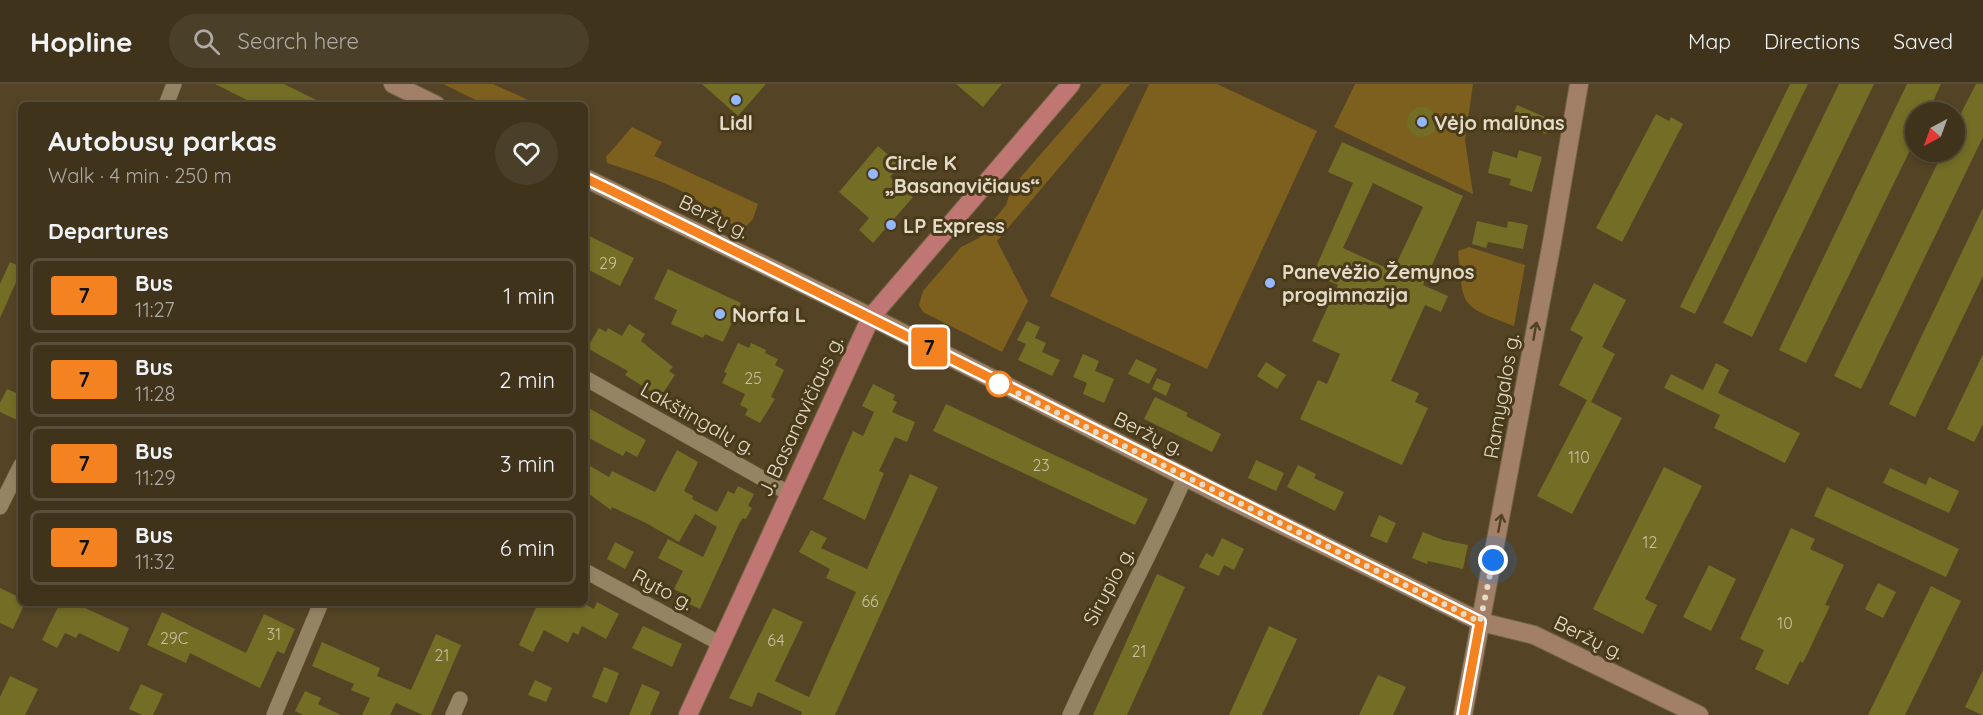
<!DOCTYPE html>
<meta charset="utf-8">
<style>
:root{--surface:#3f331c;--page:#4a3f29;--text:#f1f3f6;--muted:#adaaa3;--line:#584e3b}
body{margin:0;font-family:Quicksand,sans-serif;background:var(--page);color:var(--text);height:100vh;display:flex;flex-direction:column;font-size:22px;white-space:nowrap}
*{box-sizing:border-box;margin:0}
p{font-size:20px;color:var(--muted)}
.icon{flex:none;width:33px;height:33px;fill:none;stroke:currentColor;stroke-width:2;stroke-linecap:round;stroke-linejoin:round}
.map{position:relative;flex:1;overflow:hidden}
.drawer{position:absolute;left:18px;top:18px;width:570px;height:504px;display:flex;flex-direction:column;background:var(--surface);border-radius:9px;box-shadow:0 3px 9px #0003,0 0 0 2px var(--line)}
.drawer>*{flex:none}
.badge{padding:0 12px;border-radius:4px;font-size:21px;line-height:39px}
.needle{width:39px;rotate:221deg}
.controls{position:absolute;left:1905px;top:18px;display:grid;gap:12px}
.controls a{display:grid;place-items:center;width:60px;height:60px;border-radius:50%;background:var(--surface);box-shadow:0 3px 9px #0003,0 0 0 2px var(--line);font-size:30px}
.you{position:absolute;width:30px;height:30px;margin:-15px;border:4px solid #fff;border-radius:50%;background:#1a73e8;box-shadow:0 0 0 9px #1a73e833}
.map>.badge{position:absolute;translate:-50% -50%;box-shadow:0 0 0 3px #fff}
h2{padding:0 30px;font-size:22px;line-height:54px}
.round{display:grid;place-items:center;flex:none;width:63px;height:63px;border-radius:32px;background:var(--page)}
.head{display:flex;align-items:center;justify-content:space-between;height:102px;padding:0 30px}
h1{font-size:28px;font-weight:700;line-height:45px}
ul{padding:0;list-style:none}
li{display:flex;align-items:center;gap:18px;height:75px;margin:0 12px 9px;padding:0 18px;border:3px solid var(--line);border-radius:9px}
li div{flex:1}
li b{display:block;font-size:22px}
li em{font-style:normal}
li .badge{min-width:66px;font-weight:700;text-align:center}
header{display:flex;align-items:center;gap:36px;box-sizing:border-box;height:84px;padding:0 30px;background:var(--surface);border-bottom:2px solid var(--line)}
header strong{font-size:28px}
nav{display:flex;gap:33px;margin-inline-start:auto;font-size:21px}
.search{width:420px;height:54px;background:var(--page);display:flex;align-items:center;gap:15px;box-sizing:border-box;padding:0 21px;border-radius:33px;color:var(--muted);font-size:22px}
.map>svg:first-child{display:block}
.green{fill:#7d601e}
.building{fill:#746d26;fill-rule:evenodd}
.lines{fill:none;stroke-linecap:round;stroke-linejoin:round}
.street-casing{stroke:#6f6246;stroke-width:16}
.secondary-casing{stroke:#6f6246;stroke-width:20}
.highway-casing{stroke:#6f6246;stroke-width:20}
.street{stroke:#958463;stroke-width:15}
.secondary{stroke:#a28068;stroke-width:18}
.highway{stroke:#c07773;stroke-width:18}
.oneway{stroke:#524122}
.line-casing{stroke:#fff;stroke-width:14}
.line{stroke:#f58220;stroke-width:9}
.walk{stroke:#e3dac8;stroke-width:6;stroke-dasharray:0 10.8}
.poi-dot{fill:#94b7fd;stroke:#493a1a;stroke-width:2}
.stop-dot{fill:#fff;stroke:#f58220;stroke-width:3}
.labels{text-anchor:middle;dominant-baseline:central;stroke-width:6;stroke-linejoin:round;paint-order:stroke}
.number-label{font-size:16px;fill:#c7bfa0}
.poi-label{font-size:20px;font-weight:bold;fill:#e3dac8;stroke:#493a1a;text-anchor:start}
.street-label{font-size:20px;fill:#e3dac8;stroke:#493a1a}
</style>
<header>
<strong>Hopline</strong>
<div class="search"><svg class="icon" aria-label="search" viewBox="0 0 24 24"><circle cx="10" cy="10" r="6"/><path d="M15 15l6 6"/></svg>Search here</div>
<nav><a>Map</a><a>Directions</a><a>Saved</a></nav>
</header>
<div class="map">
<svg width="1983" height="631" viewBox="0 0 1983 631">
<rect width="100%" height="100%" fill="#544425"/>
<!-- green -->
<path class="green" d="M443,0h50l46,21h-53z
M1102,0h28l-133,157 31,60 -26,51 -79,-40 -4,-7 4,-14 38,-44 18,-9 27,-33 6,-18z
M1149,0h68l100,47 -110,238 -157,-73z
M1355,0h118l-8,56 8,54 -139,-67z
M632,43l30,15 -8,14 104,48 -5,15 -10,11c-21,-10 -37,-25 -56,-36 -25,-14 -53,-22 -80,-31l-1,-6z
M1469,163l56,18 -11,61c-54,-21 -51,-17 -56,-75z"/>
<!-- building -->
<path class="building" d="M215,0h69l42,21h-69z
M702,0h64l-28,32z
M956,0h46l-19,23z
M1790,0h18l-113,230 -15,-7z
M1839,0h35l-122,253 -29,-14z
M1907,0h34l-13,28h-12v26l-110,225 -27,-13z
M1976,0h7v53l-122,252 -27,-13 109,-224h11v-25z
M1517,21l35,15 -6,14 -35,-15z
M1407 38a15 15 0 1 1 30 0a15 15 0 1 1-30 0Z
M1656,30l13,7 2,-4 12,7 -61,118 -26,-14z
M1342,58l121,54 -40,89 25,11 -7,16 -16,-7 -34,76 28,12 -4,9 13,6 -26,57 -102,-46 18,-39 9,4 13,-30 -28,-13 26,-56 -25,-11 40,-91 -25,-11zM1373,99l50,24 -30,64 -50,-23z
M878,62l22,19 -10,12 23,20 -40,46 -14,-13 10,-12 -30,-26z
M1519,66l23,7 -10,35 -23,-7 2,-6 -23,-6 5,-22 24,7z
M1983,124v68l-68,141 -26,-13z
M1477,137l30,7 1,-7 20,4 -5,24 -35,-7 -2,6 -14,-4z
M585,150l49,24 -14,28 -35,-18z
M10,178l11,5v4l-21,47v-34z
M668,185l73,34 -18,39 -18,-8 -2,4 -32,-14 6,-14 -23,-11z
M1594,199l32,17 -24,47 13,7 -24,48 31,16 -50,96 -35,-18 50,-96 -28,-15 24,-48 -13,-7z
M1027,237l13,6 -5,11 11,5 -4,9 18,8 -8,16 -34,-16 8,-16 -9,-4z
M629,240l16,10 -4,7 32,26 -4,4 6,4 -12,18 -6,-3 -2,4 -30,-19 3,-4 -41,-23 12,-20 7,4 2,-4 14,8z
M738,259l11,5 2,-5 15,7 -1,3 13,6 -3,6 9,5 -13,27 4,2 -15,24 -15,-8 3,-6 -8,-4 5,-11 -23,-11 5,-10 -3,-1z
M1083,270l16,7 -4,10 19,8 -10,24 -21,-9 4,-11 -14,-6z
M1983,270v70l-9,18 -27,-13z
M1136,275l21,10 -8,15 -21,-10z
M1266,278l20,13 -9,14 -20,-13z
M1716,279l13,7 -11,23 82,40 -15,30 -71,-35 6,-13 -56,-27 7,-14 32,16z
M1157,294l14,6 -5,12 -14,-7z
M873,300l22,11 -2,5 4,2 -5,10 23,10 -8,20 -12,-5 -16,34 5,2 -19,47 -42,-21 30,-68 10,5 11,-24 -12,-6z
M7,305l14,6v27l-21,-10v-9z
M1155,313l33,16 -2,3 35,18 -9,18 -68,-33z
M946,320l202,95 -13,26 -202,-94z
M585,322l61,34 -9,17 -11,-6 -3,5 -38,-20z
M677,366l21,12 -14,29 9,5 -1,3 25,13 11,-21 6,3 4,-8 16,8 -6,12 4,2 -6,11 -3,-1 -4,6 -39,85 -21,-10 3,-6 -8,-4 9,-18 -25,-13 10,-19 35,18 14,-30 -22,-13 -16,28 -33,-19 -34,-16 -1,3 -26,-19v-28l24,14 3,-6 43,21z
M1256,376l28,13 -8,18 -28,-13z
M1298,381l18,9 -2,4 30,14 -9,19 -48,-24z
M1664,383l38,19 -57,113 12,6 -14,29 -50,-25z
M1890,384l36,17 3,-8 30,14 -10,22 -66,-30z
M910,390l28,13 -103,228h-34l1,-3 -44,-20 -6,15 -23,-9 44,-90 30,14 -28,59 34,16 47,-105 -30,-14 4,-9 -31,-17 12,-22 16,8 -6,10 46,21z
M1827,403l132,62 -13,28 -132,-61z
M1379,431l17,8 -9,20 -17,-7z
M1791,444l24,11 -5,10 34,16 -19,40 5,1 -27,57 -3,-2 -12,24 -33,-16 9,-19 -24,-11z
M1423,448l20,8 25,5 -5,24 -35,-8 -1,3 -15,-6z
M1222,454l22,11 -10,21 -10,-5 -5,11 -20,-9 7,-14 7,4z
M615,458l19,10 -9,17 -18,-10z
M1709,481l27,14 -25,52 -28,-14z
M1157,490l28,13 -58,128h-34z
M1878,499l18,9 -13,26 -18,-9z
M1931,502l30,15 -56,114h-37z
M0,504l21,10v5h4l-12,26 -13,-6z
M597,518l22,12 -13,25 -24,-13 -4,9 -5,-3 -5,11 -24,-13 -11,22 -14,-7 19,-42h45l11,6z
M60,519h14l55,25 -10,24 -40,-19 -3,5 -11,-5 -8,15 -15,-8z
M162,528l84,41 18,-39 31,15 -11,25 -7,-3 -17,37 -70,-35 -4,10 -39,-18z
M643,542l39,18 -10,23 -40,-19z
M1269,542l28,13 -35,76h-33z
M436,550l25,11 -30,70h-8l-27,-12 -6,12h-28l8,-17 -19,-8 3,-6 -42,-18 10,-24 58,26 -3,8 34,14z
M604,583l15,6 -12,30 -15,-6z
M1983,586v45h-1l-17,-8z
M1378,591l28,12 -13,28h-34z
M10,592l28,13 -13,26h-25v-18z
M535,596l17,8 -6,14 -18,-7z
M141,600l22,10 -10,21h-11l-13,-6z
M642,600l18,8 -10,23h-21z
M305,607l16,7 -3,6 23,11h-38l-8,-4z"/>
<g class="lines">
<!-- street casing -->
<g class="street-casing">
<path id="street" d="M166,21l8,-21
M585,294l205,116
M0,423l21,-42
M585,487l136,73
M274,631l47,-112
M453,631l7,-16
M1070,631c36,-81 80,-157 115,-238"/>
</g>
<!-- secondary casing -->
<g class="secondary-casing">
<path id="secondary" d="M393,0l43,21
M585,94l286,139 354,180 256,125 53,13 165,80
M1463,631l89,-473 27,-158"/>
</g>
<!-- highway casing -->
<g class="highway-casing">
<path id="highway" d="M688,631l183,-398 200,-233"/>
</g>
<!-- street -->
<use href="#street" class="street"/>
<!-- secondary -->
<use href="#secondary" class="secondary"/>
<!-- highway -->
<use href="#highway" class="highway"/>
</g>
<!-- one-way arrows -->
<defs><path id="oneway-shaft" d="M-6 0H5M1.5-3L5.5 0L1.5 3" fill="none" stroke-width="1.6" stroke-linecap="round" stroke-linejoin="round" transform="scale(1.5)"/></defs>
<g class="oneway">
<use href="#oneway-shaft" transform="translate(1535 247) rotate(-80)"/>
<use href="#oneway-shaft" transform="translate(1500 439) rotate(-79)"/>
</g>
<g class="lines">
<!-- line casing -->
<g class="line-casing">
<path id="line" d="M585,94c300,145 596,297 895,444l-17,93"/>
</g>
<!-- line -->
<use href="#line" class="line"/>
<!-- walk -->
<path class="walk" d="M999,300l481,238 13,-62"/>
</g>
<!-- markers -->
<g class="poi-dot">
<circle cx="736" cy="16" r="6"/>
<circle cx="1422" cy="38" r="6"/>
<circle cx="873" cy="90" r="6"/>
<circle cx="891" cy="141" r="6"/>
<circle cx="1270" cy="199" r="6"/>
<circle cx="720" cy="230" r="6"/>
</g>
<circle class="stop-dot" cx="999" cy="300" r="12"/>
<g class="labels">
<!-- number labels -->
<g class="number-label">
<text x="608" y="179">29</text>
<text x="753" y="294">25</text>
<text x="1579" y="373">110</text>
<text x="1041" y="381">23</text>
<text x="1650" y="458">12</text>
<text x="870" y="517">66</text>
<text x="1785" y="539">10</text>
<text x="274" y="550">31</text>
<text x="174" y="554">29C</text>
<text x="776" y="556">64</text>
<text x="1139" y="567">21</text>
<text x="442" y="571">21</text>
</g>
<!-- poi labels -->
<g class="poi-label">
<text x="736" y="38" text-anchor="middle">Lidl</text>
<text x="1434" y="38">Vėjo malūnas</text>
<text x="885" y="78">Circle K<tspan x="885" dy="23">„Basanavičiaus“</tspan></text>
<text x="903" y="141">LP Express</text>
<text x="1282" y="187">Panevėžio Žemynos<tspan x="1282" dy="23">progimnazija</tspan></text>
<text x="732" y="230">Norfa L</text>
</g>
<!-- street labels -->
<g class="street-label">
<text transform="translate(714 132) rotate(26)">Beržų g.</text>
<text transform="translate(1501 312) rotate(-80)">Ramygalos g.</text>
<text transform="translate(800 332) rotate(-65)">J. Basanavičiaus g.</text>
<text transform="translate(698 334) rotate(29)">Lakštingalų g.</text>
<text transform="translate(1149 349) rotate(26)">Beržų g.</text>
<text transform="translate(1108 502) rotate(-62)">Sirupio g.</text>
<text transform="translate(663 505) rotate(28)">Ryto g.</text>
<text transform="translate(1589 553) rotate(26)">Beržų g.</text>
</g>
</g>
</svg>
<div class="controls">
<a><svg class="needle" viewBox="-14 -14 28 28"><path d="M0-13l5 13h-10z" fill="#e53935"/><path d="M0 13l5-13h-10z" fill="#adaaa3"/></svg></a>
</div>
<div class="you" style="left:1493px;top:476px"></div>
<b class="badge" style="left:929px;top:263px;background:#f58220;color:#111">7</b>
<section class="drawer">
<div class="head"><div><h1>Autobusų parkas</h1><p>Walk · 4 min · 250 m</p></div><a class="round"><svg class="icon" aria-label="heart" viewBox="0 0 24 24"><path d="M12 20l-8-8c-3-5 5-10 8-4 3-6 11-1 8 4z"/></svg></a></div>
<h2>Departures</h2>
<ul>
<li><span class="badge" style="background:#f58220;color:#111">7</span><div><b>Bus</b><p>11:27</p></div><em>1 min</em></li>
<li><span class="badge" style="background:#f58220;color:#111">7</span><div><b>Bus</b><p>11:28</p></div><em>2 min</em></li>
<li><span class="badge" style="background:#f58220;color:#111">7</span><div><b>Bus</b><p>11:29</p></div><em>3 min</em></li>
<li><span class="badge" style="background:#f58220;color:#111">7</span><div><b>Bus</b><p>11:32</p></div><em>6 min</em></li>
</ul>
</section>
</div>
